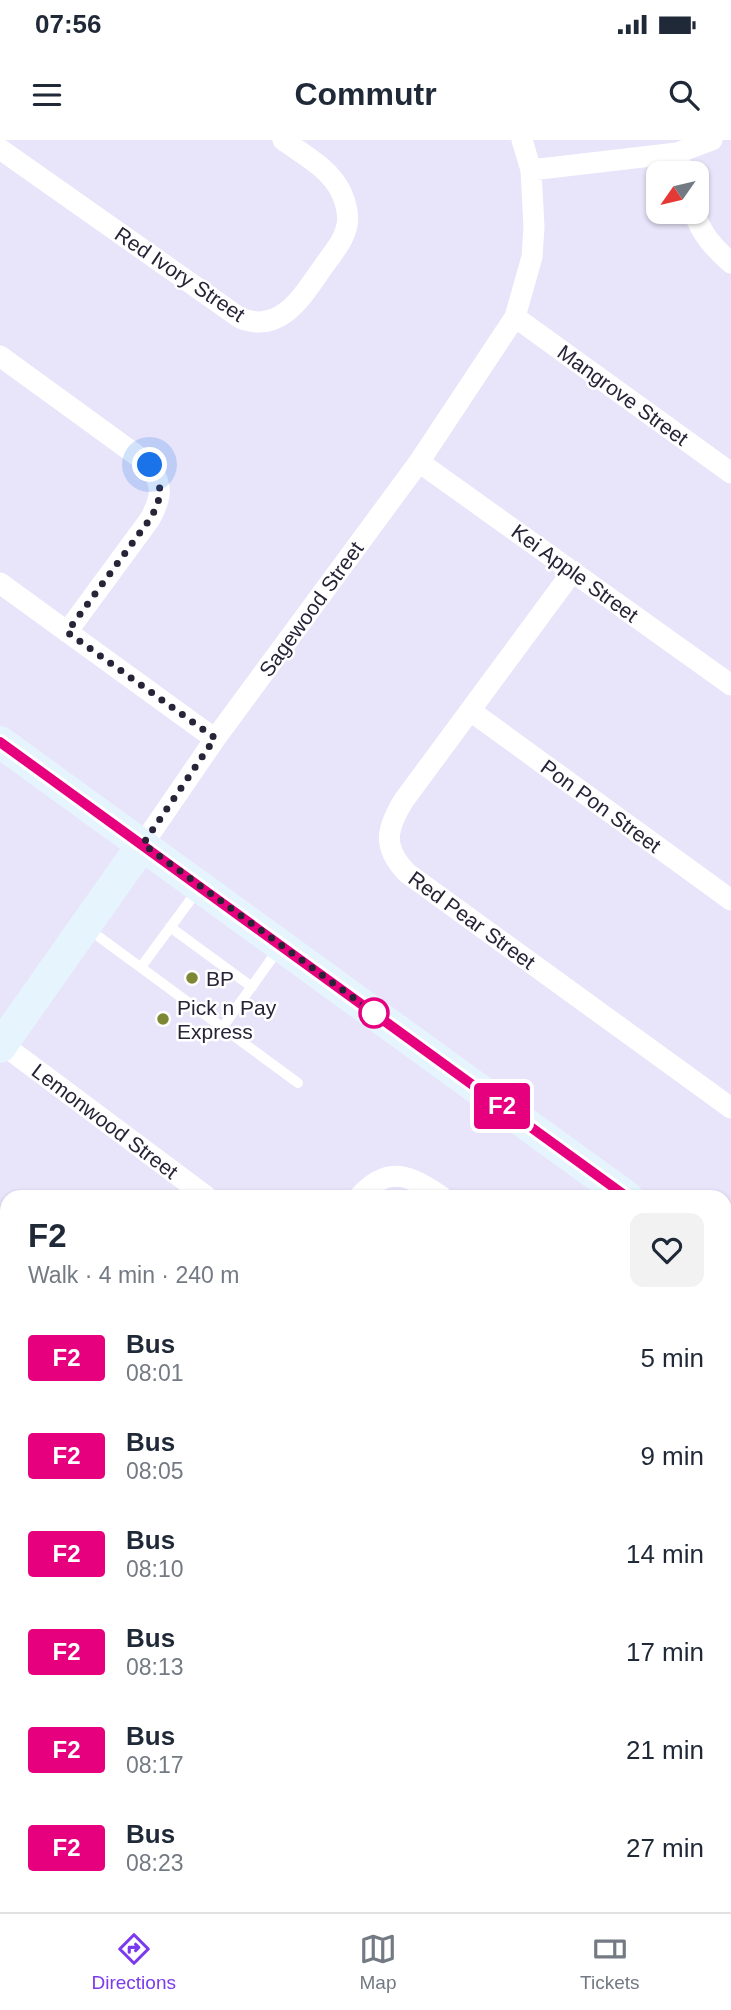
<!DOCTYPE html>
<meta charset="utf-8">
<style>
:root{--surface:#fff;--page:#f2f2f3;--text:#1f2937;--muted:#747a83;--line:#e0e1e3;--accent:#7c3aed}
body{margin:0;font-family:Arial,sans-serif;background:var(--page);color:var(--text);height:100vh;display:flex;flex-direction:column;font-size:26px;white-space:nowrap}
*{box-sizing:border-box;margin:0}
p{font-size:23px;color:var(--muted)}
.icon{flex:none;width:38px;height:38px;fill:none;stroke:currentColor;stroke-width:2;stroke-linecap:round;stroke-linejoin:round}
.map{position:relative;flex:1;overflow:hidden}
.sheet{position:absolute;left:0px;top:1050px;width:732px;height:723px;display:flex;flex-direction:column;background:var(--surface);border-radius:21px 21px 0 0;box-shadow:0 2px 5px #0004}
.sheet>*{flex:none}
.badge{padding:0 14px;border-radius:5px;font-size:24px;line-height:46px}
.needle{width:46px;rotate:236deg}
.tools{position:absolute;left:646px;top:21px;display:grid;gap:14px}
.tools a{display:grid;place-items:center;width:63px;height:63px;border-radius:14px;background:var(--surface);box-shadow:0 2px 5px #0004;font-size:35px}
.you{position:absolute;width:35px;height:35px;margin:-18px;border:5px solid #fff;border-radius:50%;background:#1a73e8;box-shadow:0 0 0 10px #1a73e833}
.map>.badge{position:absolute;translate:-50% -50%;box-shadow:0 0 0 4px #fff}
.round{display:grid;place-items:center;flex:none;width:74px;height:74px;border-radius:14px;background:var(--page)}
.head{display:flex;align-items:center;justify-content:space-between;height:119px;padding:0 28px}
h1{font-size:33px;font-weight:800;line-height:52px}
ul{padding:0;list-style:none}
li{display:flex;align-items:center;gap:21px;height:98px;padding:0 28px}
li div{flex:1}
li b{display:block;font-size:26px}
li em{font-style:normal}
li .badge{min-width:77px;font-weight:700;text-align:center}
.status{display:flex;justify-content:space-between;align-items:center;height:49px;padding:0 35px;background:var(--surface);direction:ltr}
.status svg{height:19px;fill:currentColor}
header{display:flex;justify-content:space-between;align-items:center;height:91px;padding:0 28px;background:var(--surface);font-size:32px;font-weight:800}
.tab-bar{display:flex;justify-content:space-around;align-items:center;height:98px;border-top:2px solid var(--line);background:var(--surface);font-size:19px;color:var(--muted)}
.tab-bar a{display:grid;justify-items:center;gap:4px}
.tab-bar .active{color:var(--accent)}
.map>svg:first-child{display:block}
.lines{fill:none;stroke-linecap:round;stroke-linejoin:round}
.lane{stroke:#fff;stroke-width:10}
.street{stroke:#fff;stroke-width:21}
.secondary{stroke:#e6f5fd;stroke-width:32}
.line-casing{stroke:#fff;stroke-width:16}
.line{stroke:#e6007e;stroke-width:10}
.walk{stroke:#282337;stroke-width:7;stroke-dasharray:0 12.6}
.poi-dot{fill:#7e8733;stroke:#fff;stroke-width:2.5}
.stop-dot{fill:#fff;stroke:#e6007e;stroke-width:3.5}
.labels{text-anchor:middle;dominant-baseline:central;stroke-width:5;stroke-linejoin:round;paint-order:stroke}
.street-label{font-size:21px;fill:#282337;stroke:#fff}
.poi-label{font-size:21px;fill:#282337;stroke:#fff;text-anchor:start}
</style>
<div class="status"><b>07:56</b><svg viewBox="0 0 49 12"><path d="M0 12V9h3v3zM5 12V6h3v6zM10 12V3h3v9zM15 12V0h3v12zM26 1h20v11H26zM47 4h2v5h-2z"/></svg></div>
<header><svg class="icon" aria-label="menu" viewBox="0 0 24 24"><path d="M4 6h16M4 12h16M4 18h16"/></svg>Commutr<svg class="icon" aria-label="search" viewBox="0 0 24 24"><circle cx="10" cy="10" r="6"/><path d="M15 15l6 6"/></svg></header>
<div class="map">
<svg width="731" height="1772" viewBox="0 0 731 1772">
<rect width="100%" height="100%" fill="#e8e4fa"/>
<g class="lines">
<!-- lane -->
<path class="lane" d="M170,787l82,60
M87,788l211,155
M141,827l56,-76
M222,888l58,-81"/>
<!-- street -->
<path class="street" d="M0,9l240,169c41,17 63,-23 83,-51 9,-13 21,-26 24,-42 2,-9 -1,-22 -5,-31 -11,-25 -38,-39 -59,-54
M677,13l6,20
M531,30l146,-17 35,-13
M694,72c7,22 21,37 37,51
M515,177l216,156
M0,216l150,109c13,21 12,32 0,54l-83,113
M419,322l312,223
M573,431l-169,229c-18,29 -22,47 3,73l324,235
M0,443l215,156
M472,572l259,188
M143,704l72,-105 204,-277 96,-145 17,-60 2,-30 -3,-57 -9,-30
M2,904l205,153
M359,1057c29,-33 51,-22 83,0
M0,1083l7,5
M0,1257l7,5
M0,1438l7,5
M0,1614l7,5
M210,1766l8,6
M357,1772l4,-6"/>
<!-- secondary -->
<path class="secondary" d="M0,602l627,455
M0,907l143,-203
M724,1128l7,4
M724,1572l7,-9
M724,1715l7,-9
M579,1772l4,-6
M683,1772l5,-6"/>
</g>
<g class="lines">
<!-- line casing -->
<g class="line-casing">
<path id="line" d="M0,602l627,455"/>
</g>
<!-- line -->
<use href="#line" class="line"/>
<!-- walk -->
<path class="walk" d="M150,325c14,21 12,33 0,54l-83,113 148,106 -72,106 231,169"/>
</g>
<!-- markers -->
<g class="poi-dot">
<circle cx="192" cy="838" r="7"/>
<circle cx="163" cy="879" r="7"/>
</g>
<circle class="stop-dot" cx="374" cy="873" r="14"/>
<g class="labels">
<!-- street labels -->
<g class="street-label">
<text transform="translate(180 134) rotate(34)">Red Ivory Street</text>
<text transform="translate(623 255) rotate(36)">Mangrove Street</text>
<text transform="translate(575 433) rotate(36)">Kei Apple Street</text>
<text transform="translate(311 469) rotate(-54)">Sagewood Street</text>
<text transform="translate(601 666) rotate(36)">Pon Pon Street</text>
<text transform="translate(472 780) rotate(36)">Red Pear Street</text>
<text transform="translate(105 981) rotate(37)">Lemonwood Street</text>
</g>
<!-- poi labels -->
<g class="poi-label">
<text x="206" y="838">BP</text>
<text x="177" y="867">Pick n Pay<tspan x="177" dy="24">Express</tspan></text>
</g>
</g>
</svg>
<div class="tools">
<a><svg class="needle" viewBox="-14 -14 28 28"><path d="M0-13l5 13h-10z" fill="#e53935"/><path d="M0 13l5-13h-10z" fill="#747a83"/></svg></a>
</div>
<div class="you" style="left:150px;top:325px"></div>
<b class="badge" style="left:502px;top:966px;background:#e6007e;color:#fff">F2</b>
<section class="sheet">
<div class="head"><div><h1>F2</h1><p>Walk · 4 min · 240 m</p></div><a class="round"><svg class="icon" aria-label="heart" viewBox="0 0 24 24"><path d="M12 20l-8-8c-3-5 5-10 8-4 3-6 11-1 8 4z"/></svg></a></div>
<ul>
<li><span class="badge" style="background:#e6007e;color:#fff">F2</span><div><b>Bus</b><p>08:01</p></div><em>5 min</em></li>
<li><span class="badge" style="background:#e6007e;color:#fff">F2</span><div><b>Bus</b><p>08:05</p></div><em>9 min</em></li>
<li><span class="badge" style="background:#e6007e;color:#fff">F2</span><div><b>Bus</b><p>08:10</p></div><em>14 min</em></li>
<li><span class="badge" style="background:#e6007e;color:#fff">F2</span><div><b>Bus</b><p>08:13</p></div><em>17 min</em></li>
<li><span class="badge" style="background:#e6007e;color:#fff">F2</span><div><b>Bus</b><p>08:17</p></div><em>21 min</em></li>
<li><span class="badge" style="background:#e6007e;color:#fff">F2</span><div><b>Bus</b><p>08:23</p></div><em>27 min</em></li>
</ul>
</section>
</div>
<nav class="tab-bar">
<a class="active"><svg class="icon" aria-label="directions" viewBox="0 0 24 24"><path d="M12 3l9 9-9 9-9-9zM9 14v-3h6M13 9l2 2-2 2"/></svg>Directions</a>
<a><svg class="icon" aria-label="map" viewBox="0 0 24 24"><path d="M3 6l6-2 6 2 6-2v14l-6 2-6-2-6 2zM9 4v14M15 6v14"/></svg>Map</a>
<a><svg class="icon" aria-label="tickets" viewBox="0 0 24 24"><path d="M3 7h18v10H3zM15 7v10"/></svg>Tickets</a>
</nav>
